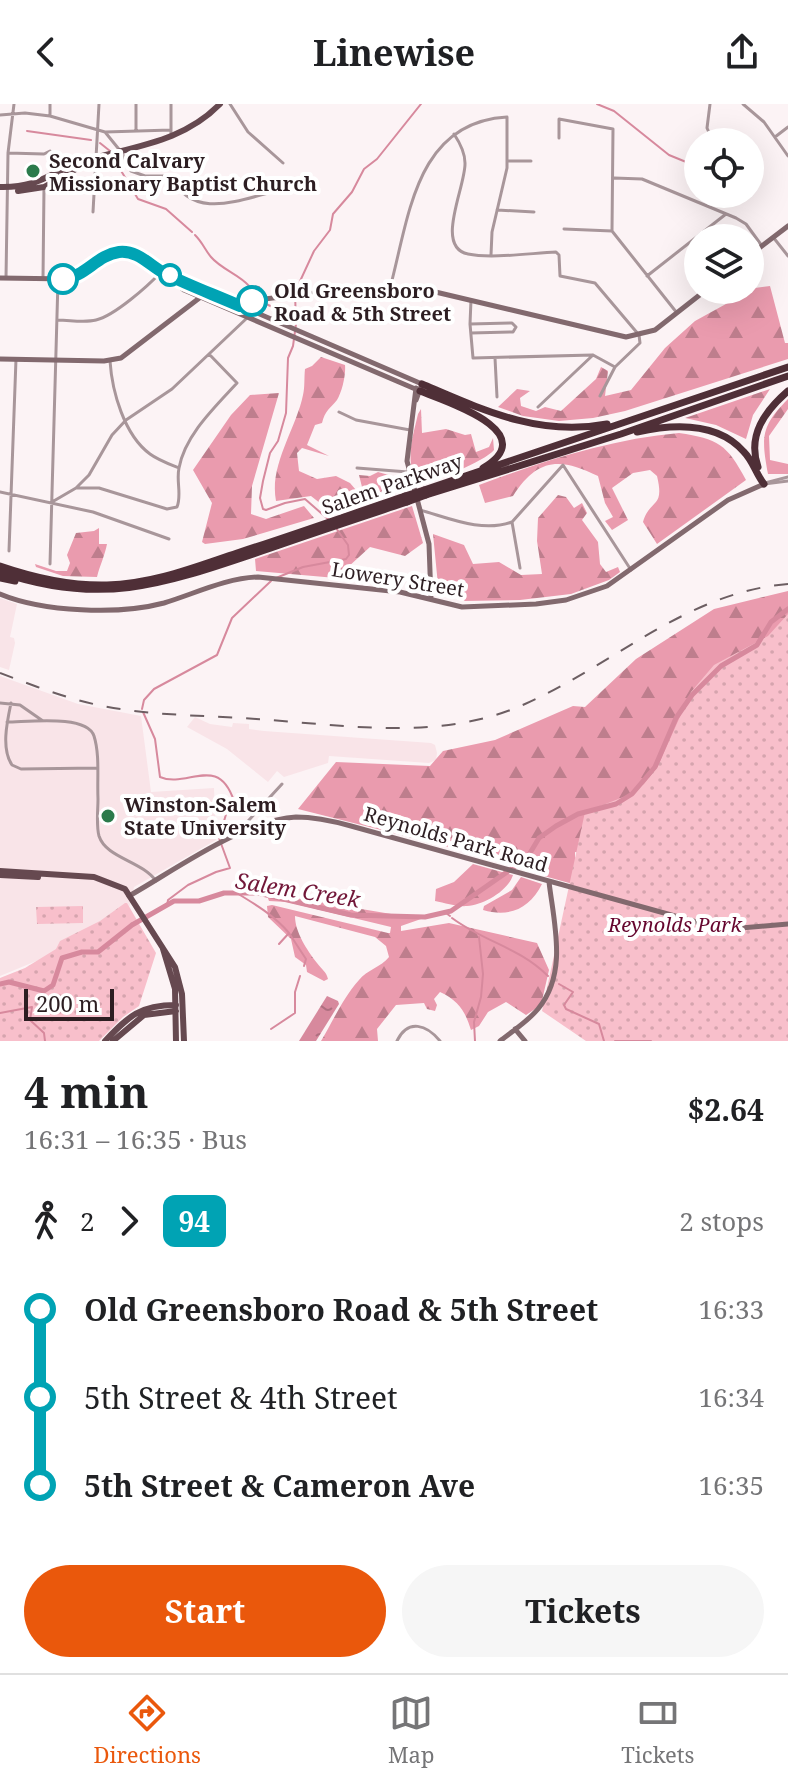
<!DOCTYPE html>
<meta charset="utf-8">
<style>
:root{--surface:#fff;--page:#f6f6f6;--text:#202124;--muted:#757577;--line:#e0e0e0;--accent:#ea580c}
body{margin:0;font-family:"Noto Serif",serif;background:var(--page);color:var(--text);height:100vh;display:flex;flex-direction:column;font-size:30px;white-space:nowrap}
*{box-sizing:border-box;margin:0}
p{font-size:26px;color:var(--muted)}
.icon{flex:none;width:44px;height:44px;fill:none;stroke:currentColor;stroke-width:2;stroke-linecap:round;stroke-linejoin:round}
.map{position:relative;height:937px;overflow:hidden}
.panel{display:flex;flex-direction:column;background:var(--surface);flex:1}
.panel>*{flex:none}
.badge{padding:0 16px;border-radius:12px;font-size:28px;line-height:52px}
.fabs{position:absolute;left:684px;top:24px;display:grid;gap:16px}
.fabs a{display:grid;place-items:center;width:80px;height:80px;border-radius:50%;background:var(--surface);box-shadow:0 8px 32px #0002;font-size:40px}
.scale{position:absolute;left:24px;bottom:20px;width:90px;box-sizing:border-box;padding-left:8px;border:4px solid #2d1e22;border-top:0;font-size:22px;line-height:28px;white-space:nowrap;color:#2d1e22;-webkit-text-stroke:6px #fff;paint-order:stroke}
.map>.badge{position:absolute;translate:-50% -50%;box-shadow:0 0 0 4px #fff}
.legs{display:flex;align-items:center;gap:12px;height:88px;padding:0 24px;font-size:26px}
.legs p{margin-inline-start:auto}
.head{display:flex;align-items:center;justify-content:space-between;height:136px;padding:0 24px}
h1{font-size:44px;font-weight:700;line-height:60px}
.button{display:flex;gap:16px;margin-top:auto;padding:16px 24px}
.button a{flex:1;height:92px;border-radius:48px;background:var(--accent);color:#fff;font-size:32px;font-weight:700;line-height:92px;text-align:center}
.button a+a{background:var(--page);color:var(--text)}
ul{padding:0 24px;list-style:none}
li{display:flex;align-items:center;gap:28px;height:88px;font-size:30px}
li i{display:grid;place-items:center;width:12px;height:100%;margin:0 10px;background:currentColor}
li i::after{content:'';width:20px;height:20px;margin:-10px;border:6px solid;border-radius:50%;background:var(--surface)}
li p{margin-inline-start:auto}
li:first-child i{background:linear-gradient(#0000 50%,currentColor 0)}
li:last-child i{background:linear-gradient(currentColor 50%,#0000 0)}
header{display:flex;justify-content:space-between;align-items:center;height:104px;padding:0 24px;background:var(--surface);font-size:36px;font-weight:700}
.tab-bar{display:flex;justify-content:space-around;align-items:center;height:112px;border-top:2px solid var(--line);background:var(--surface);font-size:22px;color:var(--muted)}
.tab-bar a{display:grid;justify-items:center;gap:4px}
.tab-bar .active{color:var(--accent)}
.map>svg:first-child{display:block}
.built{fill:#f9e4e8}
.forest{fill:url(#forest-firs)}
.park{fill:url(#park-dots)}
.water{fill:url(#water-ripples)}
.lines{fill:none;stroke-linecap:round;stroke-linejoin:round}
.stream{stroke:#d7899d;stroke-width:2}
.river{stroke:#d7899d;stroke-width:5}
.street{stroke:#a8969a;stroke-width:3}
.secondary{stroke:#82696e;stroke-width:5}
.primary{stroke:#664950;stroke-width:6}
.highway{stroke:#4f2f37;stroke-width:7}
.rail{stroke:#6c5e62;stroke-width:2;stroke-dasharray:14 14;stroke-linecap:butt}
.highway-bridge{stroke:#4f2f37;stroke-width:7}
.line-1-casing{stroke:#fff;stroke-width:18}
.line-1{stroke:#00a3b4;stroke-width:12}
.poi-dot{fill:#2b7a4b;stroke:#fff;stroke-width:3}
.stop-1-dot{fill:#fff;stroke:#00a3b4;stroke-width:4}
.labels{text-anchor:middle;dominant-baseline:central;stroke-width:8;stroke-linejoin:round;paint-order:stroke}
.poi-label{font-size:20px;font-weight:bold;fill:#2d1e22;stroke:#fff;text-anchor:start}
.stop-label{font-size:20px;font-weight:bold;fill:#2d1e22;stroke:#fff;text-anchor:start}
.street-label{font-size:20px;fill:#2d1e22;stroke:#fff}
.park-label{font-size:20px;font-style:italic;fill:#65052e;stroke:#fff}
.water-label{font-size:22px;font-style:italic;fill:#721739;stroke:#fff}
</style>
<header><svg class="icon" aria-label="back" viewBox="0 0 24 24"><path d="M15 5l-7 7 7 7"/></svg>Linewise<svg class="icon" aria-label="share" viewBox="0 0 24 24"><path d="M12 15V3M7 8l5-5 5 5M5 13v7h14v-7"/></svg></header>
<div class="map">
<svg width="788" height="937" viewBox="0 0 788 937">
<defs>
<pattern id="forest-firs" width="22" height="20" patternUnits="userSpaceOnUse" patternTransform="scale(2)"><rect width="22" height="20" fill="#ea9bae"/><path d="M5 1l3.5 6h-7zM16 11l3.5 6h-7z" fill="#be7e8d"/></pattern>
<pattern id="park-dots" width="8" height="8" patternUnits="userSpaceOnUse" patternTransform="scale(2)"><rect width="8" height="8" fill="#f8bfcb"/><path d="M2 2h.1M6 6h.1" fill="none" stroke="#d5a4ae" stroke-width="1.8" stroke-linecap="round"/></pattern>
<pattern id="water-ripples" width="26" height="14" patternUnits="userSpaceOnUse" patternTransform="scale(2)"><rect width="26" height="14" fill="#d7899d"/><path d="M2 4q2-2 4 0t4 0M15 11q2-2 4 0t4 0" fill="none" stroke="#af6f80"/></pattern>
</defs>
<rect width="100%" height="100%" fill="#fcf3f5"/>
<!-- built -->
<path class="built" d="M0,494l17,6 -7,33 4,1 1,5 -6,27 -9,-3z
M0,572l78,28 63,12 10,76 63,-4 2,52 -82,47 -5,22 -83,48 -46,19z
M195,613l15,7 22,3 1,-4 16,1v5l15,2 167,12 4,2 2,8 -1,7 -7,3 -100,-7 -1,7 -44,14 -7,-6 -9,11 -41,-33 -40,-22z"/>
<!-- forest -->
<path class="forest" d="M770,182l15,57h3v16l-163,52 -32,7 -34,3 -36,-5 -25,-9 19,-18 13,2 -10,7 1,8 15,5 9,-4 16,4 35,-32 5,-12 7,4 -3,25 26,-6 34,-42 30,-27 60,-33z
M321,253l24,8c1,10 -3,27 -8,35 -7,9 -12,10 -15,23l-7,2 -8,20 22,11 -27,-8 -5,5 2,18 18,8 19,-3 14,7 6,7 6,-3 -3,-12 11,1 8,-4 25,7 2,9 -2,2 -73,21 -19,-15 -35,5c-7,-36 20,-72 27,-106 2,-8 1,-17 2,-26l7,-3z
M770,285l-17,26 -7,24 -30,-14 -31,-7z
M279,289l-27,93 -1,28 15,5 38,-13 10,12 -71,21 -38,5 -3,-2 10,-39 -19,-33 38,-55 19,-20z
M788,295v10l-19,27 1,24 18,4v10h-20c-7,-37 -7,-48 20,-75z
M421,305l1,24 24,-4 19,6 6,-1 5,18 13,-5 4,-9 1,12c-9,11 -61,33 -76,33 -14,-21 -5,-47 0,-69z
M679,329c39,6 48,11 67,47l-89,64 -14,-22c7,-24 22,-13 14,-46l-7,-6 -17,3 -21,15 16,32 -16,10 -7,-9 8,-4 -8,-14 -7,-27c-38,-19 -61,-18 -85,20l-28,7 -6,-18c64,-24 132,-46 200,-52z
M558,391l8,2 8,11 8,-5 5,10 -5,7 16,22 2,22 6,8 12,-5 2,5 -11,8 -38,14 -51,6 -55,1 -27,-16 -5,-51 31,11 9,19 26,-2 22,13 21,-1 -5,-33 1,-23z
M412,402l11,37 -18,13 -35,-9 -34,31 -80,-7 -1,-12z
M99,424v16h8c-2,11 -7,21 -10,33l-34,-1 -27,-9 -1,-3 21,7h11l3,-8 -3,-8 9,-22 18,-2z
M788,487v82l-95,65 -111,115 -7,-1v5l8,10 -3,19 -36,-10 -15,-17 -13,5 -218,-55 38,-47 94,4 13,-15 52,-11 78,-34 12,1 51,-48 78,-50z
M473,760l40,11c-5,16 -29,30 -46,31 -9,1 -22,-3 -32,-5l1,-12 18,-7z
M521,773l21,7c-12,24 -32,34 -59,26l1,-4 28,-16z
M266,789l155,26 -20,7v5l48,-8 88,20 12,27 -8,35 -15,10 -20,-13 -18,10 -9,14 -8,4c-6,-19 -12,-29 -31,-38l-6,7 3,6 -2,6 -8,-2 -3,-6 -28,2 -19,24 1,12h-57c12,-20 22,-43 38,-61 8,-10 22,-13 30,-23l-3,-11 -11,-9 -80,-21c0,16 12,34 22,47 5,7 9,8 11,16l-4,2 -17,-9 -1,-7 -11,-8 -4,-18 -23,-22 -1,-11 5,-1 116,28h2l1,-6 -104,-25 -18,-1z"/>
<!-- park -->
<path class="park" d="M788,510v427h-202l-44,-30 43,-199 41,-16 18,-12 14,-18 33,-74 23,-27 54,-29z
M125,799h2l29,50 -17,53 -16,11 -24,24h-99v-63l25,-10 31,-19 4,-8 40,-20z
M83,802v17l-46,1 -1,-17z"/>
<!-- water -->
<path class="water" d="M327,892l11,5 1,3 -23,37h-17z"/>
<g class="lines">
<!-- stream -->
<path class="stream" d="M597,0l17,7 55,44 22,9
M27,27l64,9
M100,39l10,8
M114,55l24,40 28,10 26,23
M195,131c8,8 10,15 16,22 10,12 29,18 38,29l10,1v9
M264,199l15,7 5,6h10
M329,416l-24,-21 -20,4 -19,7 -3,-1 -3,-11 3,-17 7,-28 8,-12 8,-28 2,-55 5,-12 3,-22 -1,-32 19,-41 16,-21 3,-16 19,-22 12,-23 13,-10 44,-55
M276,474l27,-11 43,-8 3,-4 -1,-10 -12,-17
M142,605l2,-9 10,-11 63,-34 15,-37 39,-37
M143,608l12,27 5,38c27,12 58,-24 74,24l-7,10 -8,27 11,30 -14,4 -28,13 -20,15 -1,6
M235,788c20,12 40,24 54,41l-10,11
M446,809l4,3
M452,814c32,24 67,29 96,58
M289,829l17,26 -2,7
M559,880l14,8 -9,13 2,4 33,15 5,17
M0,909l32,-6 -2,13 14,13 1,8
M271,925l24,-16v-21l5,-16
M475,937l-1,-19 7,-25 2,-23 -4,-37
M615,937h36"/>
<!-- river -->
<path class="river" d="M0,880l9,-2 35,9 9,-6 9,-27 20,-6h16l34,-27 42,-24h25l25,-8h34l93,22 74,2 26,-6 76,-53 12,-20 17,-12 22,-12 38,-10 16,-10 23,-27 21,-49 16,-23 29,-29 36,-21 14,-23 17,-13"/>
<!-- street -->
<path class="street" d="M136,0v27
M171,0v32
M230,0l18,28 35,31
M710,0l-3,24 4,9
M743,0l21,18 24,34
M0,11l25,-2 25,3 55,16 66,-2
M50,12v-12
M105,28l17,21 9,18 14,5h26c21,45 68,24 105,15
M454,30c6,9 11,18 11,29 1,23 -31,84 3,91 23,5 64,-1 88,-2l3,3 1,21 35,7 44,52 1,8 -25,24 -15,29
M775,33l13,-10
M559,34v-19l54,10 -1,102 65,82
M8,49l36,1 6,-3
M507,57h24
M614,74l28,1 94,39 10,6 16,22
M497,106l37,2
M93,108l6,-108
M564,125l48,2
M773,133l15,19
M647,172l79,-62
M6,174l2,-125 6,-49
M43,175l1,-92
M390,184c19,-70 25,-166 117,-171v51l-15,64 -1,23
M471,196l-1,24 3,34 120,-3 22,12
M58,216c12,0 26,3 38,0 18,-4 52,-34 65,-48
M470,220l42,-1 4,4 -3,5 -42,1
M495,254l2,39
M110,257c2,30 14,74 40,93 8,6 19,10 29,14
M538,303l55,-52
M339,308l17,8 54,10
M357,364l51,4
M765,379l23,-6
M764,380l24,-3
M76,384h23l68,21 10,-2c5,-12 -1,-26 2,-39 6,-33 36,-61 58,-85l-28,-29
M0,388l93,20 76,27
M52,398l24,-14 13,-13 23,-40 14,-15 46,-31 75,-71
M420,406c29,8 62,23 92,12l51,-57 68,105
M512,418l8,46
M9,447l7,-192
M50,460l8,-284
M0,599l20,2 23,16
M11,599c-4,19 -10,46 1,62l9,4 76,-1
M7,618c20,0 80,-8 87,14 6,19 3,43 4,63 0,11 -2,26 1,37 7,22 43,25 57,45
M238,728l44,-48
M397,937c11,-23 30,-16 43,0"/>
<!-- secondary -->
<path class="secondary" d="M750,151l38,-29
M162,168l260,112 -6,16
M0,174l70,1 11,-5 29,-20 22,-1 16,9 36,28 236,101
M240,202l7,-5 93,-11h87l199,47 29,-7 51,-40
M0,255l104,2 17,-3 81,-62
M416,284l-9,73 22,83 2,55
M0,490c43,18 119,21 164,9 30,-9 62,-25 94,-26l142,15 62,15 74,-3 30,-4 41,-14 121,-86 36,-16
M129,792c46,-26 115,-76 167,-79 20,0 37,4 55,9l360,100 30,2 47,-4
M515,925l10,12
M500,937c13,-10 28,-20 38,-32 30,-36 16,-85 11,-127"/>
<!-- primary -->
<path class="primary" d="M0,83c43,1 51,-17 87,-27 48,-14 96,-18 133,-56
M18,87l26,-4 50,-28
M0,767l94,6 31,12 50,78 7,27 2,47
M0,771l38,2
M163,845l12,40 1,52
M105,937c24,-25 35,-36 71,-36
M113,937l31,-26 32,-4"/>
<!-- highway -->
<path class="highway" d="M422,280c61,26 117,53 185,40
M420,287c25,10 124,41 63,77
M637,328c36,-8 80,-11 107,20 9,9 12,22 20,32
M758,363c-11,-32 7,-56 30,-76
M424,386l364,-123
M426,391l195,-61 167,-58
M0,462c35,12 70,20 107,19 46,-1 88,-18 130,-32 56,-18 112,-38 168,-57
M0,468c102,35 164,12 262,-21 48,-17 97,-33 145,-49
M0,474l15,3"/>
<!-- rail -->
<path class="rail" d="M0,569c32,12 65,25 98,32 51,11 106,10 158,14 90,6 184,23 269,-15 90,-40 162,-112 263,-120"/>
<!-- highway-bridge -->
<path class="highway-bridge" d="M405,392l19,-6
M407,398l19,-7"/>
</g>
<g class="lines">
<!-- line-1 casing -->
<g class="line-1-casing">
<path id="line-1" d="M63,175c22,-2 34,-24 56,-27 19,-2 30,13 45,21 24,12 51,22 76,33l6,-5h6"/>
</g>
<!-- line-1 -->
<use href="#line-1" class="line-1"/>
</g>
<!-- markers -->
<g class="poi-dot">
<circle cx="33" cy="67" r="8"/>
<circle cx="108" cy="712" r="8"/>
</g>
<g class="stop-1-dot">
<circle cx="170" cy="171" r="10"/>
<circle cx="63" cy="175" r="14"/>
<circle cx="252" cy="197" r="14"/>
</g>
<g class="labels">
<!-- poi labels -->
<g class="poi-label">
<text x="49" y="56">Second Calvary<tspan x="49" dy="23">Missionary Baptist Church</tspan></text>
<text x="124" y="700">Winston-Salem<tspan x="124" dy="23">State University</tspan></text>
</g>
<!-- stop labels -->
<g class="stop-label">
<text x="274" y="186">Old Greensboro<tspan x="274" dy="23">Road &amp; 5th Street</tspan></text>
</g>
<!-- street labels -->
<g class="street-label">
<text transform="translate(392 380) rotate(-19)">Salem Parkway</text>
<text transform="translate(398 475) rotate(9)">Lowery Street</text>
<text transform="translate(456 735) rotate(16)">Reynolds Park Road</text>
</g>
<!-- park labels -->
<g class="park-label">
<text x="675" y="820">Reynolds Park</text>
</g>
<!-- water labels -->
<g class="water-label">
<text transform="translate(298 785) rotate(9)">Salem Creek</text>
</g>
</g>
</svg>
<div class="fabs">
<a><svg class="icon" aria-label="locate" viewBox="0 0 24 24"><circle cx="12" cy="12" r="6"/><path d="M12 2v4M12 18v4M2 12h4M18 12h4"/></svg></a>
<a><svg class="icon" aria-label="layers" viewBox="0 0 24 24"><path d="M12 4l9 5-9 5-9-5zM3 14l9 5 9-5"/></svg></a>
</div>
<div class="scale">200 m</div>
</div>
<section class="panel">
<div class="head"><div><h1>4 min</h1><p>16:31 – 16:35 · Bus</p></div><b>$2.64</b></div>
<div class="legs"><svg class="icon" aria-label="walk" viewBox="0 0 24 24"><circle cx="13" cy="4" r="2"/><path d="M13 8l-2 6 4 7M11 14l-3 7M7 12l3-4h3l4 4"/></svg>2<svg class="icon" aria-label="forward" viewBox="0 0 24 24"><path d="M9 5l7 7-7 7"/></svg><b class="badge" style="background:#00a3b4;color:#fff">94</b><p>2 stops</p></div>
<ul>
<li><i style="color:#00a3b4"></i><b>Old Greensboro Road &amp; 5th Street</b><p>16:33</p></li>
<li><i style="color:#00a3b4"></i><span>5th Street &amp; 4th Street</span><p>16:34</p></li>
<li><i style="color:#00a3b4"></i><b>5th Street &amp; Cameron Ave</b><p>16:35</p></li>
</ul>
<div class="button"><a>Start</a><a>Tickets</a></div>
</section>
<nav class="tab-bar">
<a class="active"><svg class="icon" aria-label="directions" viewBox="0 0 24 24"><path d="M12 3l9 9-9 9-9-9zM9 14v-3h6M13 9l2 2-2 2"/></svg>Directions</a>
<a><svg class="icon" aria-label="map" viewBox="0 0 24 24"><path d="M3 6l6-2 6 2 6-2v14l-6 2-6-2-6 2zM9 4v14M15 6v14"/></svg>Map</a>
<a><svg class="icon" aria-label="tickets" viewBox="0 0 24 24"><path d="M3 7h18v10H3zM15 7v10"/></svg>Tickets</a>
</nav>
